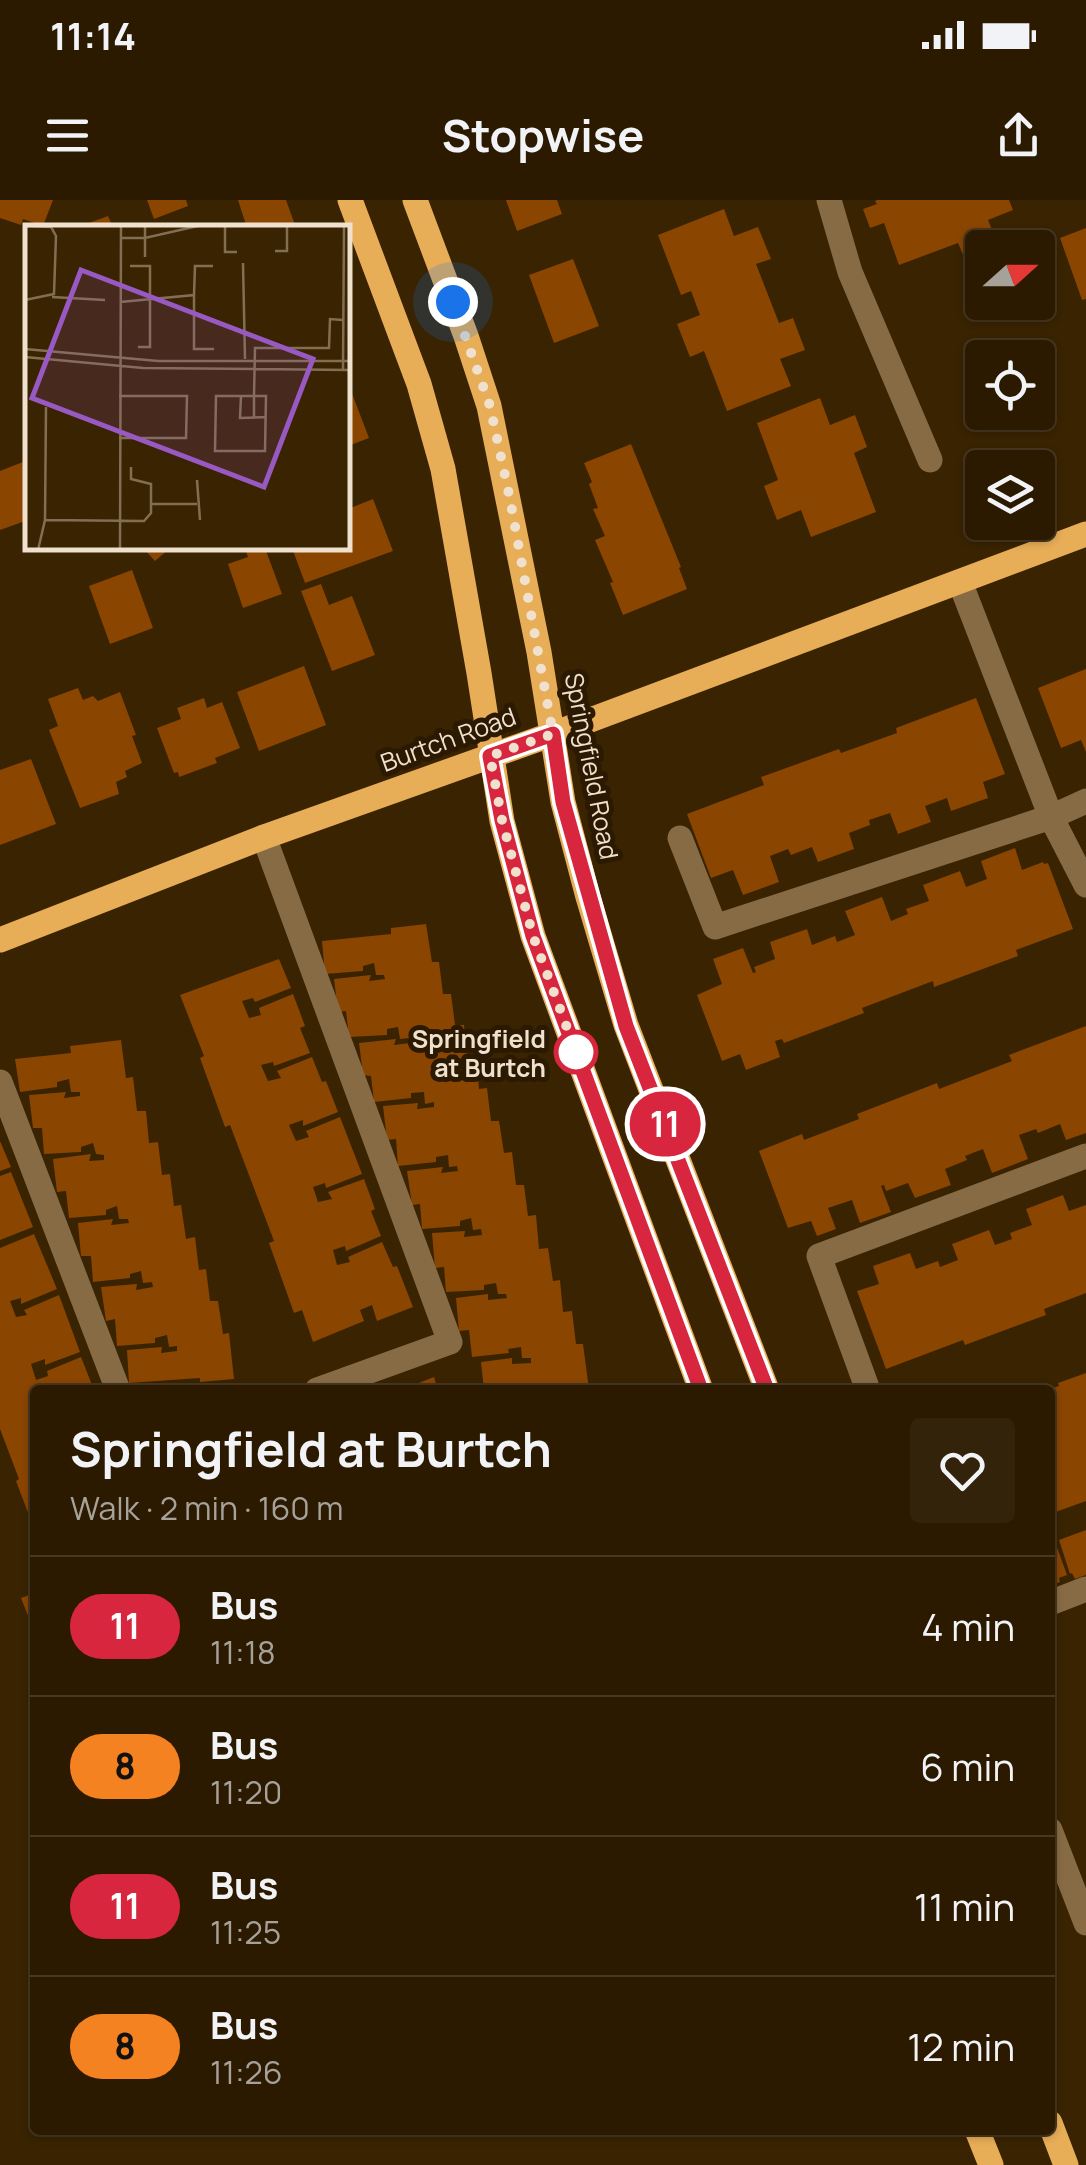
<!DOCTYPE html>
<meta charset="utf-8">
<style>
:root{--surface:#2b1a00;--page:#33230a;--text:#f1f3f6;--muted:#a6a199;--line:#473822}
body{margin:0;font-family:Manrope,sans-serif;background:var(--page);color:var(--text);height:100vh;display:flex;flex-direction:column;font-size:38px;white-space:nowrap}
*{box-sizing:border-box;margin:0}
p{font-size:32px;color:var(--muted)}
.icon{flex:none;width:55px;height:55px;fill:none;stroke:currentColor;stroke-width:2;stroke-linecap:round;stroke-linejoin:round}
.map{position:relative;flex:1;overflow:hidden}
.sheet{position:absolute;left:30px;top:1185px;width:1025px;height:750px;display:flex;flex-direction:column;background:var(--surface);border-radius:10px;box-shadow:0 2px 8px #0004,0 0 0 2px var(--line)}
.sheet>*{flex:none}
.badge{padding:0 20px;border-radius:32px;font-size:35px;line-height:65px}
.needle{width:65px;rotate:69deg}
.controls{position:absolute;left:965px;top:30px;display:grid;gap:20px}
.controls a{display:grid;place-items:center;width:90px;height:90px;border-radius:10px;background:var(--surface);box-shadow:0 2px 8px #0004,0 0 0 2px var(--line);font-size:50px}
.you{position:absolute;width:50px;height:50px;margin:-25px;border:8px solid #fff;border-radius:50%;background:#1a73e8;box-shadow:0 0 0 15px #1a73e833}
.map>.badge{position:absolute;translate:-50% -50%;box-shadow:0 0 0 5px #fff}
.round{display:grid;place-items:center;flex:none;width:105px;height:105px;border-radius:10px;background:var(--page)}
.headline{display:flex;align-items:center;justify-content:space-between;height:170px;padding:0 40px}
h1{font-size:48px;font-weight:700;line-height:75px}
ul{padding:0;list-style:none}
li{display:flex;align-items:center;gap:30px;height:140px;padding:0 40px;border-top:2px solid var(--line)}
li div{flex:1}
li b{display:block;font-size:38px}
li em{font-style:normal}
li .badge{min-width:110px;font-weight:700;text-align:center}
.status{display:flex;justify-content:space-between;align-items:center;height:70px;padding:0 50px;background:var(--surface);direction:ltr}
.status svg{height:28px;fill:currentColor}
header{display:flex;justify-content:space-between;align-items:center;height:130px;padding:0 40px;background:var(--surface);font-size:45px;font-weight:700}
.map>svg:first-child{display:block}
.building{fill:#8a4500}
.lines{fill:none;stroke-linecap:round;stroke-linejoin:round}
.minor{stroke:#876b44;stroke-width:25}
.major{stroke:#e7ad57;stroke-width:25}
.line-casing{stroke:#fff;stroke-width:22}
.line{stroke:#d7263d;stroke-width:15}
.walk{stroke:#efe1cd;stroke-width:10;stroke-dasharray:0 18}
.stop-dot{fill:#fff;stroke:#d7263d;stroke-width:5}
.labels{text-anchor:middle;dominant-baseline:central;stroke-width:10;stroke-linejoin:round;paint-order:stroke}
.street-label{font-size:25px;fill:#efe1cd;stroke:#2b1a01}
.stop-label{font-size:25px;font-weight:bold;fill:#efe1cd;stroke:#2b1a01;text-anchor:end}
.inset-road{fill:none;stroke:#826f52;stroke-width:2.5}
.view{fill:#9859c2;fill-opacity:0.15;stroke:#9859c2;stroke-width:5}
.inset-edge{fill:none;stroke:#efe1cd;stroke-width:5}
</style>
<div class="status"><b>11:14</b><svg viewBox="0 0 49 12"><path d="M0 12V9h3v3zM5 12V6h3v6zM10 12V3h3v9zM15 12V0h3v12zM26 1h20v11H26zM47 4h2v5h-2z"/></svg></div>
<header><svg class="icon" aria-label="menu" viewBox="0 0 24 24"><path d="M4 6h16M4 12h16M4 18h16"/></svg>Stopwise<svg class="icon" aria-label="share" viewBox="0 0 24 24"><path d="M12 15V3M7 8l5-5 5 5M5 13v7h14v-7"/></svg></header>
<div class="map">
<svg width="1086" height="1965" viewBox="0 0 1086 1965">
<rect width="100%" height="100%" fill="#392300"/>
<!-- building -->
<path class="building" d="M0,0h53l-10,26 -20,-7 -2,6 -21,-7z
M147,0h39l2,6 -34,13z
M238,0h48l9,25 -6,3h-42z
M506,0h51l5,14 -45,17z
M877,0h132l4,10 -25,10 10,24 -16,4v2l-18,7 -6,-14 -59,22 -15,-42 -14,5 -7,-19 14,-5 -2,-3z
M724,9l10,27 24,-9 13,32 -15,5 23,59 14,-5 12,32 -25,9 11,27 -64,25 -23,-60 -14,6 -13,-33 23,-9 -9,-24 -10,4 -23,-60z
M108,16l5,12h-35v-1z
M1086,28v71l-4,1 -22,-62z
M573,59l26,67 -45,17 -25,-68z
M348,183l21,55 -21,8z
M820,198l10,27 25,-10 12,32 -13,6 22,59 -65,25 -10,-27 -24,10 -13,-34 14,-6 -21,-57z
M631,244l50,123 -2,1 8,21 -64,26 -13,-32 3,-1 -18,-42 10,-4 -12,-27 5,-1 -9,-24 3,-2 -8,-19z
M28,260v60l-28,10v-59z
M373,299l20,52 -88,32 -13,-35h56v-39z
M143,348h27l-15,13z
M245,348h20l17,46 -39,14 -15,-44 20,-7z
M132,370l21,58 -43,16 -21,-58z
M321,384l8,21 23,-9 23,59 -43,16 -31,-80z
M304,466l22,59 -67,26 -22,-59z
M1086,469v83l-5,-12 -20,8 -23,-60z
M78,488l5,12 10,-4 5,5 22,-9 16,43 -4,1 10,27 -17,8 2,6 -11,5 3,12 -39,14 -31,-78 9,-4 -10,-27z
M204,498l3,10 15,-6 18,46 -25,10 2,5 -38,14 -1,-5 -4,1 -17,-45 24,-9 -4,-11z
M976,498l29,76 -22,8 5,16 -37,13 -4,-13 -22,8 6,16 -33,12 -8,-21 -21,7 1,5 -21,8 5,16 -36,13 -6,-15 -21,8 -3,-6 -18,7 9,26 -36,13 -10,-25 -22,8 -24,-64 77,-29 -3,-8 78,-28 2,4 56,-20 -1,-5z
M31,559l25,65 -56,21v-75z
M1015,648l7,22 21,-8 1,2 4,-1 25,66 -57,21 2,6 -84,31 -1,-6 -71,27 2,5 -80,30 -2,-4 -7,2 5,16 -34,13 -6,-16 -18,7 -25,-66 25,-11 -9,-25 30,-11 10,25 3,-1 -2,-5 21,-8 -5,-17 37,-13 5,16 23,-9 2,6 18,-7 -10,-24 37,-14 9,24 17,-7 -2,-5 23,-8 -6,-16 37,-14 6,16 21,-8 -6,-18z
M426,724l6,38h7l4,32h8l4,31h9l3,33 9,-1 3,32 8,-1 4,33h8l5,32 8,-1 4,33h8l4,31 8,-1 3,34 9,-1 5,33 7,-1 3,32 9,-1 4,33h7l6,45 -105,1 -3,-28 31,-4v6l19,-1v-5h-9l-1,-11 -13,2 1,4 -37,4 -3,-27 -10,1 -3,-33 32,-4v6l19,-2 -1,-4h-8l-2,-11 -12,2v5l-38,2 -2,-25 -9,1 -3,-35 33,-2 -1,6 18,-2 -1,-6 -8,1 -2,-12 -11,3v5l-38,3 -2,-25 -8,1 -5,-34 36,-4 -2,6 17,-2 -1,-5 -8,1 -1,-12 -12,2v5l-38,4 -2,-27 -9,1 -4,-34 35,-3 -1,6 17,-2v-5l-9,2 -1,-12 -13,1v5l-37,4 -3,-26 -8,-1 -4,-32 37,-4 -2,6 16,-2 -1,-5 -9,1 -2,-12 -11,2v6l-38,2 -3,-26 -8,1 -4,-33 37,-4 -2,6 16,-2 -1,-4h-8l-2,-12 -11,3v5l-38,3 -3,-33 69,-7v-6z
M279,759l12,29 -36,14 -2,-4 -11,3 7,17 12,-3 -2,-7 34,-14 12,32 -5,2 10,25 -36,13 -1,-4 -12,3 7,16 13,-3 -4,-7 35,-14 10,25 4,-1 12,31 -35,14v-6l-14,5 7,16 13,-4 -3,-6 34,-14 22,57 -36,14 -1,-5 -12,4 5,15 14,-3 -4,-7 36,-13 11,30 -4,2 10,25 -35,15 -1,-5 -12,4 4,15 13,-3 -2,-5 34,-15 11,25 4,-1 16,41 -36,14 -5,-16 -12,5 4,11 -51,21 -11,-32 -8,3 -25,-70 5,-2 -44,-116 -5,2 -25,-69 4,-2 -24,-61z
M1086,826v107l-20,7 -6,-16 -22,9 -2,-4 -17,6 9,24 -36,14 -9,-24 -18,7 2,4 -22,9 6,16 -36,13 -7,-15 -22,8 -2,-6 -3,1 10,26 -31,11 -8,-23 -24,8 8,21 -19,7 -6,-15 -23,7 -29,-77 43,-17 2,6 55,-21 -2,-5 80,-31 2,6 73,-28 -3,-6z
M121,840l5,38 7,-1 4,34h9l3,32 9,-1 4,33 8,-1 4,32 7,-1 5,34 9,-2 4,33 7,-1 4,32h8l5,33 6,-1 5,46 -34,3v-4l-71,5 -2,-33 35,-3 -1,6 16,-2v-5l-8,1 -2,-12 -12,3v5l-38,3 -2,-27 -9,2 -5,-34 36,-3 -1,6 17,-3 -1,-5 -9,1 -2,-12 -11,3v4l-37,4 -2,-26h-10l-3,-33 35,-4 -2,6 18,-2 -1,-4h-9l-2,-13 -11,4v5l-37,3 -3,-27 -9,1 -4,-33 38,-5 -2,7 15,-1v-5l-8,-1 -3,-11 -12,4v5l-37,2 -2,-26h-9l-4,-33 37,-3 -2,6 16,-2v-4h-9l-2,-13 -12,3v5l-37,5 -5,-33 56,-6 -1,-7z
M0,941l11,26 -11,4z
M11,972l22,55 -33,13v-64z
M1063,995l6,16 17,-6v88l-42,16 2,6 -81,30 -2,-5 -77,29 -29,-78 22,-7 -6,-18 37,-13 6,16 22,-8 2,6 18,-7 -6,-16 37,-14 6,15 17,-6 -2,-6 22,-8 -6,-16z
M34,1034l23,55 -36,15v-6l-11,3 6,16 11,-2 -3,-5 35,-15 21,57 -35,13v-6l-14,5 5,16 12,-4 -1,-5 34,-14 13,33h-59v141l-19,-50 3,-2 -19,-50v-181z
M1086,1173v128l-36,13v-125l9,-3 -1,-3z
M434,1177l4,13h-37z
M1050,1328l17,47 -8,3 1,4 -10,3z
M1086,1330v45l-11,4 -3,-6 -2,1 -11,-34z
M35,1393v40l-14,-35z"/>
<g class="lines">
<!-- minor -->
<path class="minor" d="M829,0l21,72 80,188
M960,382l91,235 35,68
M264,637l186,505 -133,48
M680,638l35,89 336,-110 35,-16
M0,882l118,308
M868,1190l-49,-134 267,-100
M1050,1403l36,-14
M1050,1630l36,93"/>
<!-- major -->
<path class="major" d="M350,0l69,184 24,85 36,204 23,148 31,115 168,454
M415,0l51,136 23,70 50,246 24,150 25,95 38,128 141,365
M0,740l264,-103 289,-103 533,-200
M1050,1923l16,42
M977,1930l14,35"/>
</g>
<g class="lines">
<!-- line casing -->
<g class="line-casing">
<path id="line" d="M701,1190l-168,-454 -31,-116 -12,-64 63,-22 10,68 63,224 141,364"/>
</g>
<!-- line -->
<use href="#line" class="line"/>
<!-- walk -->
<path class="walk" d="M453,102l37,104 20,93 43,235 -63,22 12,64 31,116 43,116"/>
</g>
<!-- markers -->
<circle class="stop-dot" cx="576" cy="852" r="20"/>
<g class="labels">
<!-- street labels -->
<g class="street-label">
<text transform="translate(448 539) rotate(-20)">Burtch Road</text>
<text transform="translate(592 566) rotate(79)">Springfield Road</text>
</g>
<!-- stop labels -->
<g class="stop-label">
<text x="546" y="838">Springfield<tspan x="546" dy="29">at Burtch</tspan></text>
</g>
</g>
<!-- overview -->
<g transform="translate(25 25)">
<rect width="325" height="325" fill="#392300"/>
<path class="inset-road" d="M120,0v13l57,-13M200,0v27h12M0,1l26,1 5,9 -2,58 -29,6M96,13h24v19M250,26h12v-26M218,38l2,96M105,41h20v81h-12M169,70v54h20M27,72l53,3M95,77l74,-7 1,-29h18M0,124l133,12h192M0,132l118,11 207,2M318,145l1,-145M94,171h68l-1,42h-67M216,171l-1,22 26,-1M229,192v-21h-38l-1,55h50l1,-55h-12l1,-48h74l1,-29 13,1M172,255l3,40M126,279h46M20,295l99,1 7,-8v-29l-20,-5v-12M13,325l7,-30 1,-113M95,325l1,-325"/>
<path class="view" d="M56,45l232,89 -49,128 -232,-89z"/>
<rect width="325" height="325" class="inset-edge"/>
</g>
</svg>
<div class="controls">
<a><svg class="needle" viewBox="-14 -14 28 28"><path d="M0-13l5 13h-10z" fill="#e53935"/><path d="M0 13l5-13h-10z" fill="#a6a199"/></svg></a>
<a><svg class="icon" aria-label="locate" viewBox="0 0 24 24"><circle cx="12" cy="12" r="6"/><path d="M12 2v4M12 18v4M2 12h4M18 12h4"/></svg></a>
<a><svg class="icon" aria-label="layers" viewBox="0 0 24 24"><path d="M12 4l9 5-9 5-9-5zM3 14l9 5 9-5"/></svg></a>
</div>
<div class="you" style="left:453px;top:102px"></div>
<b class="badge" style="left:665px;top:924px;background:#d7263d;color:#fff">11</b>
<section class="sheet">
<div class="headline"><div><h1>Springfield at Burtch</h1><p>Walk · 2 min · 160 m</p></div><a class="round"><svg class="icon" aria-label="heart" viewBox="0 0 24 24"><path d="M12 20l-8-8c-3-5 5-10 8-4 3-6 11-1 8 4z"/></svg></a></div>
<ul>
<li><span class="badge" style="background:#d7263d;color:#fff">11</span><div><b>Bus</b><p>11:18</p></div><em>4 min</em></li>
<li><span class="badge" style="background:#f58220;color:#111">8</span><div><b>Bus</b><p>11:20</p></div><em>6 min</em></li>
<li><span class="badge" style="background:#d7263d;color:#fff">11</span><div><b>Bus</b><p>11:25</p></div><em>11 min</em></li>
<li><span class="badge" style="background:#f58220;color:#111">8</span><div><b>Bus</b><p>11:26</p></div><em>12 min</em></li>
</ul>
</section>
</div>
